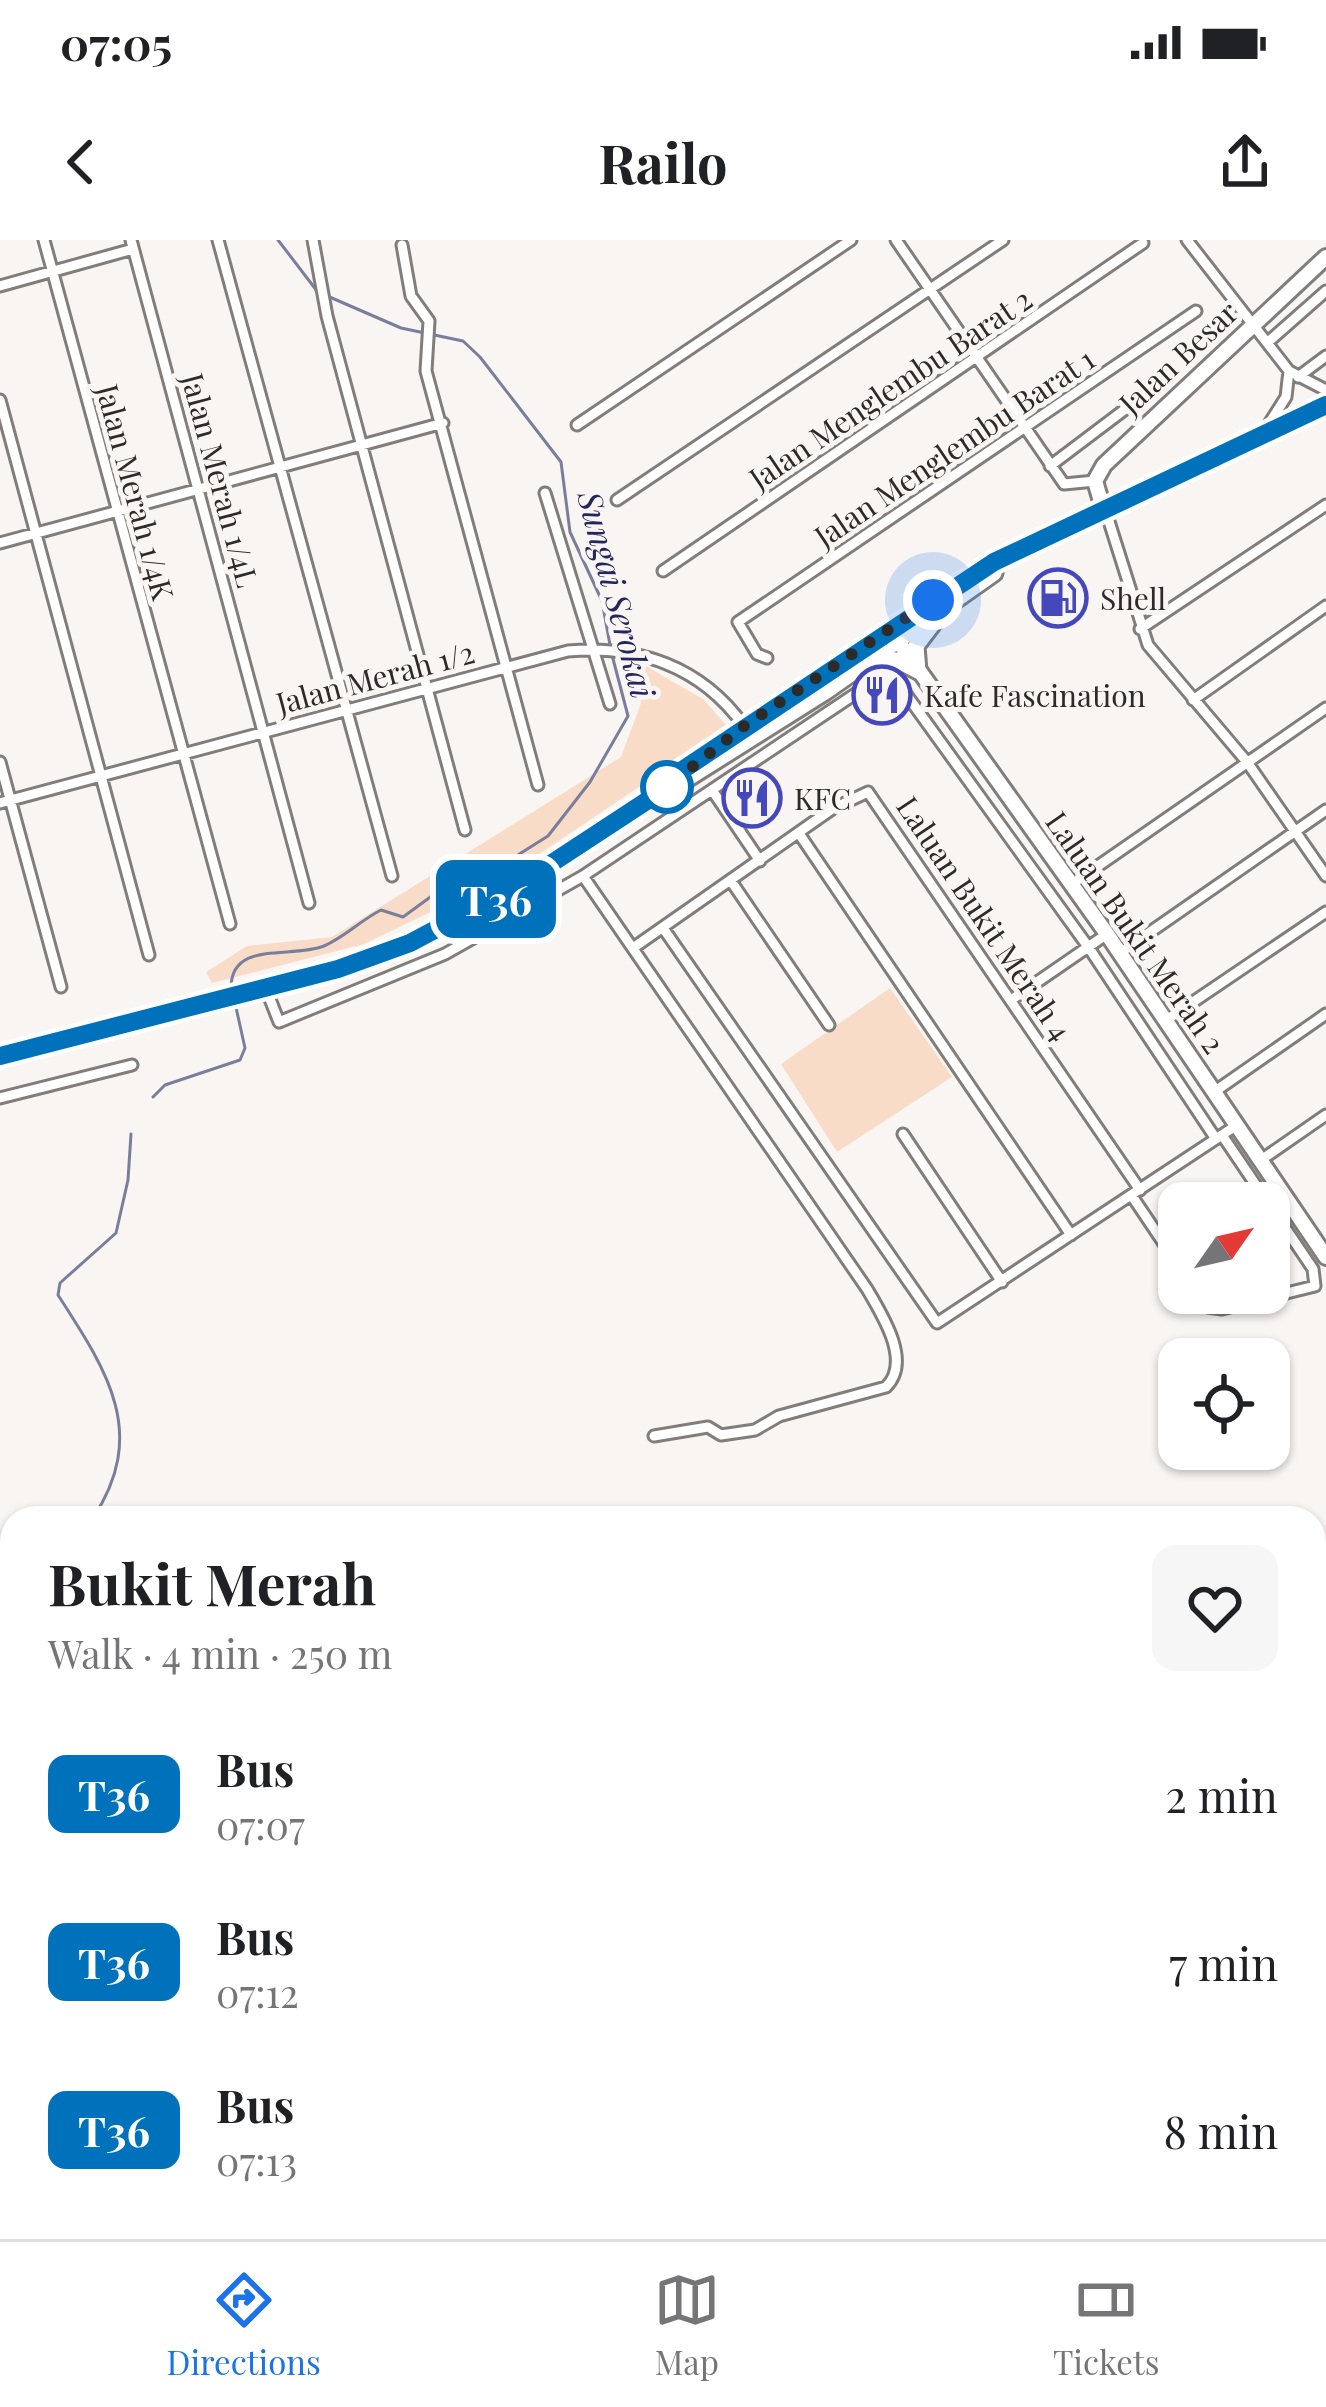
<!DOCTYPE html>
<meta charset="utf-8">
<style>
:root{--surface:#fff;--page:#f6f6f6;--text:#202124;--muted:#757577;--line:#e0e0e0;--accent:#1a73e8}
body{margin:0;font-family:"Playfair Display",serif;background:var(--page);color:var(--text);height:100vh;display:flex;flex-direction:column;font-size:45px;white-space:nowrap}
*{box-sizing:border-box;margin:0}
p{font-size:39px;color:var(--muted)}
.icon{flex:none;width:66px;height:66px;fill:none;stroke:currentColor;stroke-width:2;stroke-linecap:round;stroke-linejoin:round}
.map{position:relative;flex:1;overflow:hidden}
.details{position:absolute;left:0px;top:1266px;width:1326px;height:735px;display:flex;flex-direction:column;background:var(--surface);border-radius:36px 36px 0 0;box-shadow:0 3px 9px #0004}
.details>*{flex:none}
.badge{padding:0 24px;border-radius:18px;font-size:42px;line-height:78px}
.needle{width:78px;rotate:56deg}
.controls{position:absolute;left:1158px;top:942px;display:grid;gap:24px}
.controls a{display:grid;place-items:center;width:132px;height:132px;border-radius:24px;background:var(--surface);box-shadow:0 3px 9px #0004;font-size:60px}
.you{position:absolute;width:60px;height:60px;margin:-30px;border:9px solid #fff;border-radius:50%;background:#1a73e8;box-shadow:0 0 0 18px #1a73e833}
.map>.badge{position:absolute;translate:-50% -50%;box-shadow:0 0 0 6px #fff}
.round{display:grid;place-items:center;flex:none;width:126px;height:126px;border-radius:24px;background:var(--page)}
.head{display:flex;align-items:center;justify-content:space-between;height:204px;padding:0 48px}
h1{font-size:57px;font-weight:700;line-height:90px}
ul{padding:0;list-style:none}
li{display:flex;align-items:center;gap:36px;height:168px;padding:0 48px}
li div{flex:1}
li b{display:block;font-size:45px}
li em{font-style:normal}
li .badge{min-width:132px;font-weight:700;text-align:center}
.status{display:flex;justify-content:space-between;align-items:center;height:84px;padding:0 60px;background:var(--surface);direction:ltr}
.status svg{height:33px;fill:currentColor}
header{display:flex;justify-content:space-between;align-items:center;height:156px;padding:0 48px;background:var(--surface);font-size:54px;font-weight:700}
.dock{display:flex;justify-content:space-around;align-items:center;height:168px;border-top:3px solid var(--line);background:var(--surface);font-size:33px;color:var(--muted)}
.dock a{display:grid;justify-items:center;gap:6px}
.dock .on{color:var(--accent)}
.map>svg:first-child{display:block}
.green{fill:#f8dcc8}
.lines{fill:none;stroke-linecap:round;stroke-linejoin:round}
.stream{stroke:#797e9b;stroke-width:3}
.street-casing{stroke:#817d7b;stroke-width:15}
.secondary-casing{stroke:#817d7b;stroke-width:20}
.primary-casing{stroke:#817d7b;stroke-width:21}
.street{stroke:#fff;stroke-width:9}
.secondary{stroke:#fff;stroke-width:14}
.primary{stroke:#fff;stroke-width:15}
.line-casing{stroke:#fff;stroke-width:27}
.line{stroke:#0072bc;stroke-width:18}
.walk{stroke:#2c2b2a;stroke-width:12;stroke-dasharray:0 21.6}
.stop-dot{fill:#fff;stroke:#0072bc;stroke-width:6}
.labels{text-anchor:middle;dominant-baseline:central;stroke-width:10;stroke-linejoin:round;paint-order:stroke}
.street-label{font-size:30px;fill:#2c2b2a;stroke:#f9f5f3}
.poi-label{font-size:30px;fill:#2c2b2a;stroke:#f9f5f3;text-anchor:start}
.water-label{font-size:33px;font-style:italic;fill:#23275b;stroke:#f9f5f3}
</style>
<div class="status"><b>07:05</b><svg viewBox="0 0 49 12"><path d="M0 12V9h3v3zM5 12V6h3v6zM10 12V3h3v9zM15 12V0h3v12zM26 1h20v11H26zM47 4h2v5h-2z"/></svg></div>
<header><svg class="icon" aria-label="back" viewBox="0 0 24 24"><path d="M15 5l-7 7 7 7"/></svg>Railo<svg class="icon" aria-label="share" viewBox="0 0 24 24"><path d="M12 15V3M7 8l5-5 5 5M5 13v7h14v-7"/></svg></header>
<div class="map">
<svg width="1326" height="1999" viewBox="0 0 1326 1999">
<rect width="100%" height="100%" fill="#f9f5f3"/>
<!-- green -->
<path class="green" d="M637,421l66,38 25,28 -220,148 -144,69 -152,39 -6,-11 41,-26 85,-9 289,-180 20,-54 -13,-40z
M890,748l62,89 -115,75 -56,-88z
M95,1989h129l-65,10h-64z"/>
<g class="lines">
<!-- stream -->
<path class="stream" d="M278,0l39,51
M325,55l76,33 62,13 17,16 81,105 9,70 32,69 8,44
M231,748c0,-48 60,-29 93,-42 21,-9 37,-26 57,-36l22,7 52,-38 58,-21 35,-22 42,-54 38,-66 -16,-61
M153,857l12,-12 75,-25 5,-12 -10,-45
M93,1278c56,-85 14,-147 -35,-223l2,-12 56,-50 12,-53 3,-46
M65,1999v-10"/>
<!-- street casing -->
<g class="street-casing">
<path id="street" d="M44,0l186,684
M131,0l178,663
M218,0l174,636
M313,0l14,76 138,514
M896,0l168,244 31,-3
M1187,0l102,131 37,19
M402,5l9,51 18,25 -3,50 112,414
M0,46l133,-37
M1268,102l58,-51
M1298,137l28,-21
M0,160l149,555
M577,185l274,-185
M1265,190l21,-33 3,-26
M1050,226l86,-65
M545,253l65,211
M617,260l386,-260
M1107,275l41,130 99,117 79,114
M0,303l443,-120
M663,331l480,-328
M1140,389l186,-124
M767,418l-10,-4 -19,-32 458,-311
M1193,460l133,-94
M0,522l61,225
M712,550l48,71
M0,563l568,-152c70,-6 133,15 176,75
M800,595l271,400
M583,636l284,413c16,27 45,73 19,98l-107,29 -24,14 -34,5 -13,-8 -54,9
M731,641l98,144
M1072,644l254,-176
M663,688l274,395 300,-198
M633,708l199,-139 36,-17 272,398
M1120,713l206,-143
M266,749l13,33 166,-68 138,-78 293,-196 22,3 191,265 127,191
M1011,760l96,-66
M1165,781l161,-109
M1214,852l112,-78
M0,858l132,-33
M903,894l99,148
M1222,895l46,68
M1261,920l65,-45
M1132,956l47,70
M1197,1053l11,14 14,2 93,-23 -2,-17 -44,-65
M1314,1409l12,-2
M1314,1448l12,-2
M1314,1539l12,-2
M0,1610l12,-1
M0,1639l12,-2
M1314,1739l12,-2
M1314,1833l12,-2
M1314,1849l12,-2
M0,1887h12
M1314,1928l12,68
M239,1989l5,10
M376,1989l1,10
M447,1989l2,10
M524,1989l2,10
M598,1989l2,10
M673,1989l2,10
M752,1989l2,10
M825,1989l2,10
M899,1989l2,10
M976,1989l2,10
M1053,1989l1,10
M1130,1989l2,10
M1209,1989l2,10
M1254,1989l2,10
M1304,1989l2,10
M25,1999v-10
M322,1999l40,-10"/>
</g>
<!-- secondary casing -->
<g class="secondary-casing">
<path id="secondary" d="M1103,268l-8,-27 9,-16 222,-208
M898,401l209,293 219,323"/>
</g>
<!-- primary casing -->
<g class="primary-casing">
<path id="primary" d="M870,422l27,-2 21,11
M918,431l-2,-25 16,-21
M690,537l135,-85 169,-119
M0,816l338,-87 72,-26 110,-58 154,-102 7,-12 313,-209 332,-157"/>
</g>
<!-- street -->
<use href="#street" class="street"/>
<!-- secondary -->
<use href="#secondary" class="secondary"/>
<!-- primary -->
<use href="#primary" class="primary"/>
</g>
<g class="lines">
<!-- line casing -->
<g class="line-casing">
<path id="line" d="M0,816l338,-87 72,-26 107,-57 157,-103 7,-12 313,-209 332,-157"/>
</g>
<!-- line -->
<use href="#line" class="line"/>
<!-- walk -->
<path class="walk" d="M667,547l-4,3 81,-64 189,-126"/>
</g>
<!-- icons -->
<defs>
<g id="fuel-ring" transform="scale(3)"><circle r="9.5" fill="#f9f5f3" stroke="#4548bd" stroke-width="1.5"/><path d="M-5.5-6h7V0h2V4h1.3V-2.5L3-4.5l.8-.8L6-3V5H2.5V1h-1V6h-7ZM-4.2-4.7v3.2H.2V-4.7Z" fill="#4548bd"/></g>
<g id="restaurant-ring" transform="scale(3)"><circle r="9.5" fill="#f9f5f3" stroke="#4548bd" stroke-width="1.5"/><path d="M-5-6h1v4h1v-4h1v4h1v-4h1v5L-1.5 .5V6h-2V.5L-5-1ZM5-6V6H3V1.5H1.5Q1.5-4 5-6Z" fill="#4548bd"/></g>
</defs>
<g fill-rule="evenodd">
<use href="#fuel-ring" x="1058" y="358"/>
<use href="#restaurant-ring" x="882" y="455"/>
<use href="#restaurant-ring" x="752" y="558"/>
</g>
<!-- markers -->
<circle class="stop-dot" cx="667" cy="547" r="24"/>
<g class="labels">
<!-- street labels -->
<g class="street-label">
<text transform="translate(1178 117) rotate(-43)">Jalan Besar</text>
<text transform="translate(890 148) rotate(-34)">Jalan Menglembu Barat 2</text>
<text transform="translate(954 207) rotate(-34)">Jalan Menglembu Barat 1</text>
<text transform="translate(221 240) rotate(75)">Jalan Merah 1/4L</text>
<text transform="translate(136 252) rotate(75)">Jalan Merah 1/4K</text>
<text transform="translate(375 437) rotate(-15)">Jalan Merah 1/2</text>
<text transform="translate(985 678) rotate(56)">Laluan Bukit Merah 4</text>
<text transform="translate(1136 692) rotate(55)">Laluan Bukit Merah 2</text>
</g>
<!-- poi labels -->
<g class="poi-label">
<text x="1100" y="358">Shell</text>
<text x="924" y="455">Kafe Fascination</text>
<text x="794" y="558">KFC</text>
</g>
<!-- water labels -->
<g class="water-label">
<text transform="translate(618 354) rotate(75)">Sungai Serokai</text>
</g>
</g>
</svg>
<div class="controls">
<a><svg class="needle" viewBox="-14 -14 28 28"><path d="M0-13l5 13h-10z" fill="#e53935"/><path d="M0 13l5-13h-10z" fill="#757577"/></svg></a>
<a><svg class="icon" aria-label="locate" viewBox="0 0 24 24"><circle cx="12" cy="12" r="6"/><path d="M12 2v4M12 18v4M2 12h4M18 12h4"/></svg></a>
</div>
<div class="you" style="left:933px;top:360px"></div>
<b class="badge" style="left:496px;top:659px;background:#0072bc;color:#fff">T36</b>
<section class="details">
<div class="head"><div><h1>Bukit Merah</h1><p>Walk · 4 min · 250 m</p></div><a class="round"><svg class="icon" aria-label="heart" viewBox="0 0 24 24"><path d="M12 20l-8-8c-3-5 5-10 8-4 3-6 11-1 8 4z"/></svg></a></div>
<ul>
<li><span class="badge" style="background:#0072bc;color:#fff">T36</span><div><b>Bus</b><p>07:07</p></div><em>2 min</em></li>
<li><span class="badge" style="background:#0072bc;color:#fff">T36</span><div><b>Bus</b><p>07:12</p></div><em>7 min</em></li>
<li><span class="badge" style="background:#0072bc;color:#fff">T36</span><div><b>Bus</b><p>07:13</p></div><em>8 min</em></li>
</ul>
</section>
</div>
<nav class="dock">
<a class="on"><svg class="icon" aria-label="directions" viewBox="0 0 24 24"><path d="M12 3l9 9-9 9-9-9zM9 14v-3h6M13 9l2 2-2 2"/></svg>Directions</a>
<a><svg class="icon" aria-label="map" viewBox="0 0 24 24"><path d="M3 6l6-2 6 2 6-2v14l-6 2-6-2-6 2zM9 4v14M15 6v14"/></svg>Map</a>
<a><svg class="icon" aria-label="tickets" viewBox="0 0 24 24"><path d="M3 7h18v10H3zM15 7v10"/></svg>Tickets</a>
</nav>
